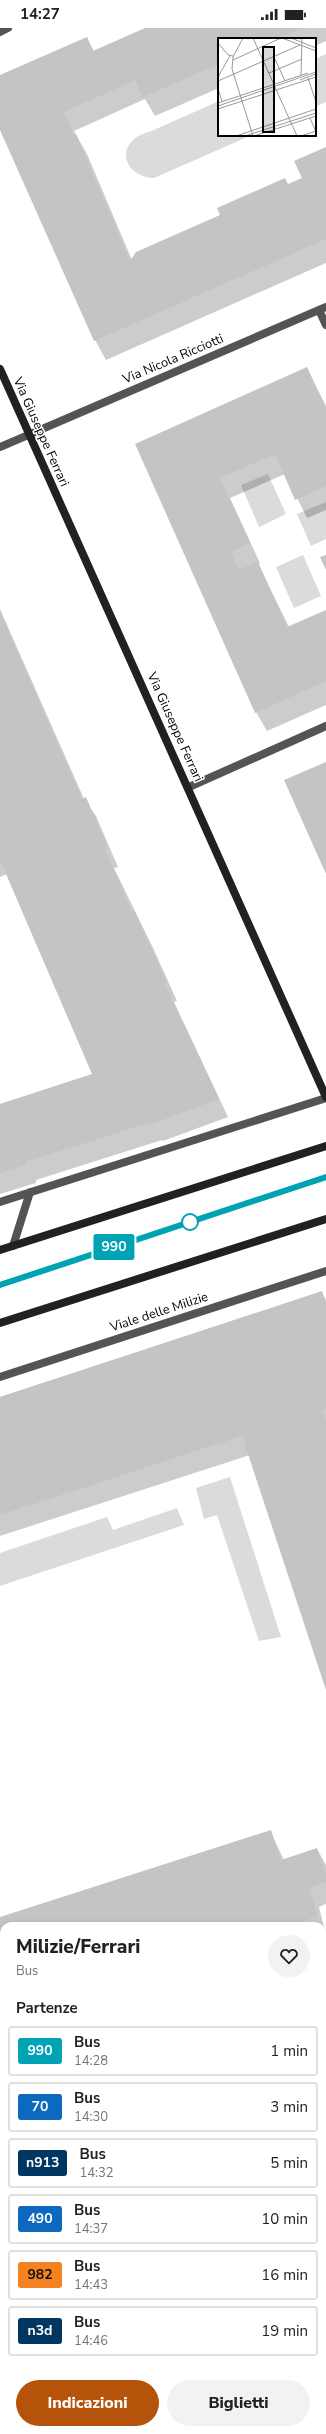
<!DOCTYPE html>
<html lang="it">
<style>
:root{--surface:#fff;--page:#f2f2f2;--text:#202124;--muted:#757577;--line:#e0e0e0;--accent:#b45309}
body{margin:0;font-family:"Nunito Sans",sans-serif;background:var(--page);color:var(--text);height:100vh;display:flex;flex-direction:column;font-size:15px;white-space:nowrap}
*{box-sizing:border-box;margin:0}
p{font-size:13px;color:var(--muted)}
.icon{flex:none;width:22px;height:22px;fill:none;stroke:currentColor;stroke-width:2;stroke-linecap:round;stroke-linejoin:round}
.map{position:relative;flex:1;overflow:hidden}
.drawer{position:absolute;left:0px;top:1894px;width:326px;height:512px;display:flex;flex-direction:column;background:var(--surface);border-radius:12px 12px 0 0;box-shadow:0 2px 6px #0003}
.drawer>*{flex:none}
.badge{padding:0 8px;border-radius:3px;font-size:14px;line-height:26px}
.map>.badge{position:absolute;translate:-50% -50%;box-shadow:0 0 0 2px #fff}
h2{padding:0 16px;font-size:15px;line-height:36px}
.round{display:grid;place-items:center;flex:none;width:42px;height:42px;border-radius:21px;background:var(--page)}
.head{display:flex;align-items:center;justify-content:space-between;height:68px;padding:0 16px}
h1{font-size:19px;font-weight:800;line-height:30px}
.cta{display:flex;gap:8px;margin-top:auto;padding:8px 16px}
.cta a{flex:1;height:46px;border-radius:24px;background:var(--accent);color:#fff;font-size:16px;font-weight:800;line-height:46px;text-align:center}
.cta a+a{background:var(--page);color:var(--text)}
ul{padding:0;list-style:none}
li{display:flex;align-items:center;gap:12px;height:50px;margin:0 8px 6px;padding:0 8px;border:2px solid var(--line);border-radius:4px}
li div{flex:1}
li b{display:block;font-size:15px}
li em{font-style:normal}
li .badge{min-width:44px;font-weight:700;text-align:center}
.status{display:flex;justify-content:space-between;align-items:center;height:28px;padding:0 20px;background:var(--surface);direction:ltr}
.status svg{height:11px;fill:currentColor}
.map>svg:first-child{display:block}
.green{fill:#dbdbdb}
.shadow{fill:#0003}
.building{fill:#c4c4c4}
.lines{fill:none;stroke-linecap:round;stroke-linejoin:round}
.lane{stroke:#545454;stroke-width:8}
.street{stroke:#545454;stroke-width:8}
.secondary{stroke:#212121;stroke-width:8}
.line-casing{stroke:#fff;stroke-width:9}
.line{stroke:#00a3b4;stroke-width:6}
.stop-dot{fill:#fff;stroke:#00a3b4;stroke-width:2}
.labels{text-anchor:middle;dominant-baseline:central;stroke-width:3;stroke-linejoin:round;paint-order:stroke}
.street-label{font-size:13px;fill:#000;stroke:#fff}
.inset-road{fill:none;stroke:#999;stroke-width:1}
.view{fill:#000;fill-opacity:0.15;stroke:#000;stroke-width:2}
.inset-edge{fill:none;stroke:#000;stroke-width:2}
</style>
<div class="status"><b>14:27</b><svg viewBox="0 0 49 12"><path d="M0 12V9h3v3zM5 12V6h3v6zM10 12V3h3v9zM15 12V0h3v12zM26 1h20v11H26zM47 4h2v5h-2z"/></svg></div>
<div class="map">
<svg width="326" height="2406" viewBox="0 0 326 2406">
<rect width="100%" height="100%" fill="#fff"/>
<!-- green -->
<path class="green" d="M326,26v48l-11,5v-48z
M219,73v34h33l-98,43c-21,0 -39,-21 -20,-39 5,-5 16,-7 22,-10 21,-9 42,-19 63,-28z
M268,446l18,40 -27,13 -18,-42z
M326,474v37l-15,7 -14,-32z
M303,527l18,41 -27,12 -18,-41z
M230,1449l51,160 -22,4 -42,-126 -13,4 -8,-31z
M177,1480l7,17 -184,61v-33l107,-36 6,13z"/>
<!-- shadow -->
<path class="shadow" d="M148,0h178v13l-11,5v-7h-96v49l-64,28 -10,-17 -71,32 13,23 45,106 172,-82 22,-30v115l-220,97 -11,-20 -95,-212v-52l87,-38 7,13z
M307,340l19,38v104l-19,8 -22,-44 -55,24 30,65 -2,1 31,63 37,-16v94l-59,26 -11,-19 -119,-268z
M0,581l84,190 12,17 22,51 -4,1 40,82 23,51 -3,1 54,115 -65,24 -1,-1 -126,40v3l-36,11v-89l93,-30 -86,-201 -7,3z
M322,1265l4,7v387l-76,-232 -250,81v-139z
M270,1803l14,29 33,-11 9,16v39l-7,3 7,29 -4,1v-11h-318v175l-4,2v-185z
M326,2036v135l-4,1v-135z
M4,2141v135l-4,1v-135z"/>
<!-- building -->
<path class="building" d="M145,0h156l-25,11h-57v25l-76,33 -8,-17 -71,32 10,23 2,-1 54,127 6,-9 84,-37 -3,-7 68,-30 3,6 14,-6 -8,-17 32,-14v92l-232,102 -94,-211v-55l87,-38 6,14z
M307,339l19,42v77l-31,14 -20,-46 -55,24 30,65 -19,9 7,18 20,-8 29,65 39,-17v71l-71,32 -120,-269z
M326,527v15l-6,-13z
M0,584l82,187 4,-2 22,52 -3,1 27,62 2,-2 33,73 -2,1 54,115 -68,25v-2l-125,40v3l-26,8v-69l92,-30 -92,-214z
M326,734v112l-42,-94z
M322,1263l4,12v106l-3,1 3,10v270l-84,-254 -242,79v-118z
M271,1802l10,30 36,-12 9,27v7l-17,6 9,28 -18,6 1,4h-297v153l-4,1v-163z
M326,2035v115l-4,2v-116z
M4,2140v115l-4,1v-115z"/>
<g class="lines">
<!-- lane -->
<path class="lane" d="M0,1257l326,-108"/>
<!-- street -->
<path class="street" d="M0,4l8,-4
M319,282l7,15
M0,419l326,-140
M189,759l137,-61
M0,1174l326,-104
M13,1218l17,-54
M0,1349l326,-106
M322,2174l4,-2
M0,2279l4,-1
M322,2345l4,-2
M322,2401l2,5
M132,2406l12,-4"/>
<!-- secondary -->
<path class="secondary" d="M0,341l326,728
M0,1222l326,-104
M0,1295l326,-104
M322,2253l4,-1
M0,2359l4,-2"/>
</g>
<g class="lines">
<!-- line casing -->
<g class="line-casing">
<path id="line" d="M0,1257l326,-108"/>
</g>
<!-- line -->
<use href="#line" class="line"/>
</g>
<!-- markers -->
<circle class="stop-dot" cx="190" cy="1194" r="8"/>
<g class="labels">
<!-- street labels -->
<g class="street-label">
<text transform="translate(173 331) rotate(-23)">Via Nicola Ricciotti</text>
<text transform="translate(41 404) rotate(66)">Via Giuseppe Ferrari</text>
<text transform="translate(175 699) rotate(66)">Via Giuseppe Ferrari</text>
<text transform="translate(159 1284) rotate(-18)">Viale delle Milizie</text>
</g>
</g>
<!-- overview -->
<g transform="translate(218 10)">
<rect width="98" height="98" fill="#fff"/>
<path class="inset-road" d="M25,0l-10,19 -1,12 21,67M35,0l44,98M64,0l34,13M73,0l25,10M0,5l10,12 5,1M56,19l11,24M15,22l48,-22M51,35l33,-14M83,37l1,-37M0,39l12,-21M90,40l8,24M82,42l16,-6M0,43l82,-36M0,51l4,12M0,65l90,-30M0,68l98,-34M0,71l98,-32M92,80l6,14M18,98l80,-27M27,98l71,-23M36,98l62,-20M83,98l15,-5"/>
<path class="view" d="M45,9h11v85h-11z"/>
<rect width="98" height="98" class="inset-edge"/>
</g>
</svg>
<b class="badge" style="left:114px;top:1219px;background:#00a3b4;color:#fff">990</b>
<section class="drawer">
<div class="head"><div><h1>Milizie/Ferrari</h1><p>Bus</p></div><a class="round"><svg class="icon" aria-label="heart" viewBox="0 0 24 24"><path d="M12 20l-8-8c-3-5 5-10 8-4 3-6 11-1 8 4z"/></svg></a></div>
<h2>Partenze</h2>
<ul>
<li><span class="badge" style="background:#00a3b4;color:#fff">990</span><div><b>Bus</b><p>14:28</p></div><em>1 min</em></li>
<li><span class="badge" style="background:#0c69bf;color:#fff">70</span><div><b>Bus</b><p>14:30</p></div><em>3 min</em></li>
<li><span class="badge" style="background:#00365f;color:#fff">n913</span><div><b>Bus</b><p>14:32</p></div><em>5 min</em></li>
<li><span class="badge" style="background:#0c69bf;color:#fff">490</span><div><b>Bus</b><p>14:37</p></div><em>10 min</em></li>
<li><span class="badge" style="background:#f58220;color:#111">982</span><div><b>Bus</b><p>14:43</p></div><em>16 min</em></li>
<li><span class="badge" style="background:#00365f;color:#fff">n3d</span><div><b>Bus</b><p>14:46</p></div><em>19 min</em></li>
</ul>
<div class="cta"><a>Indicazioni</a><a>Biglietti</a></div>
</section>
</div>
